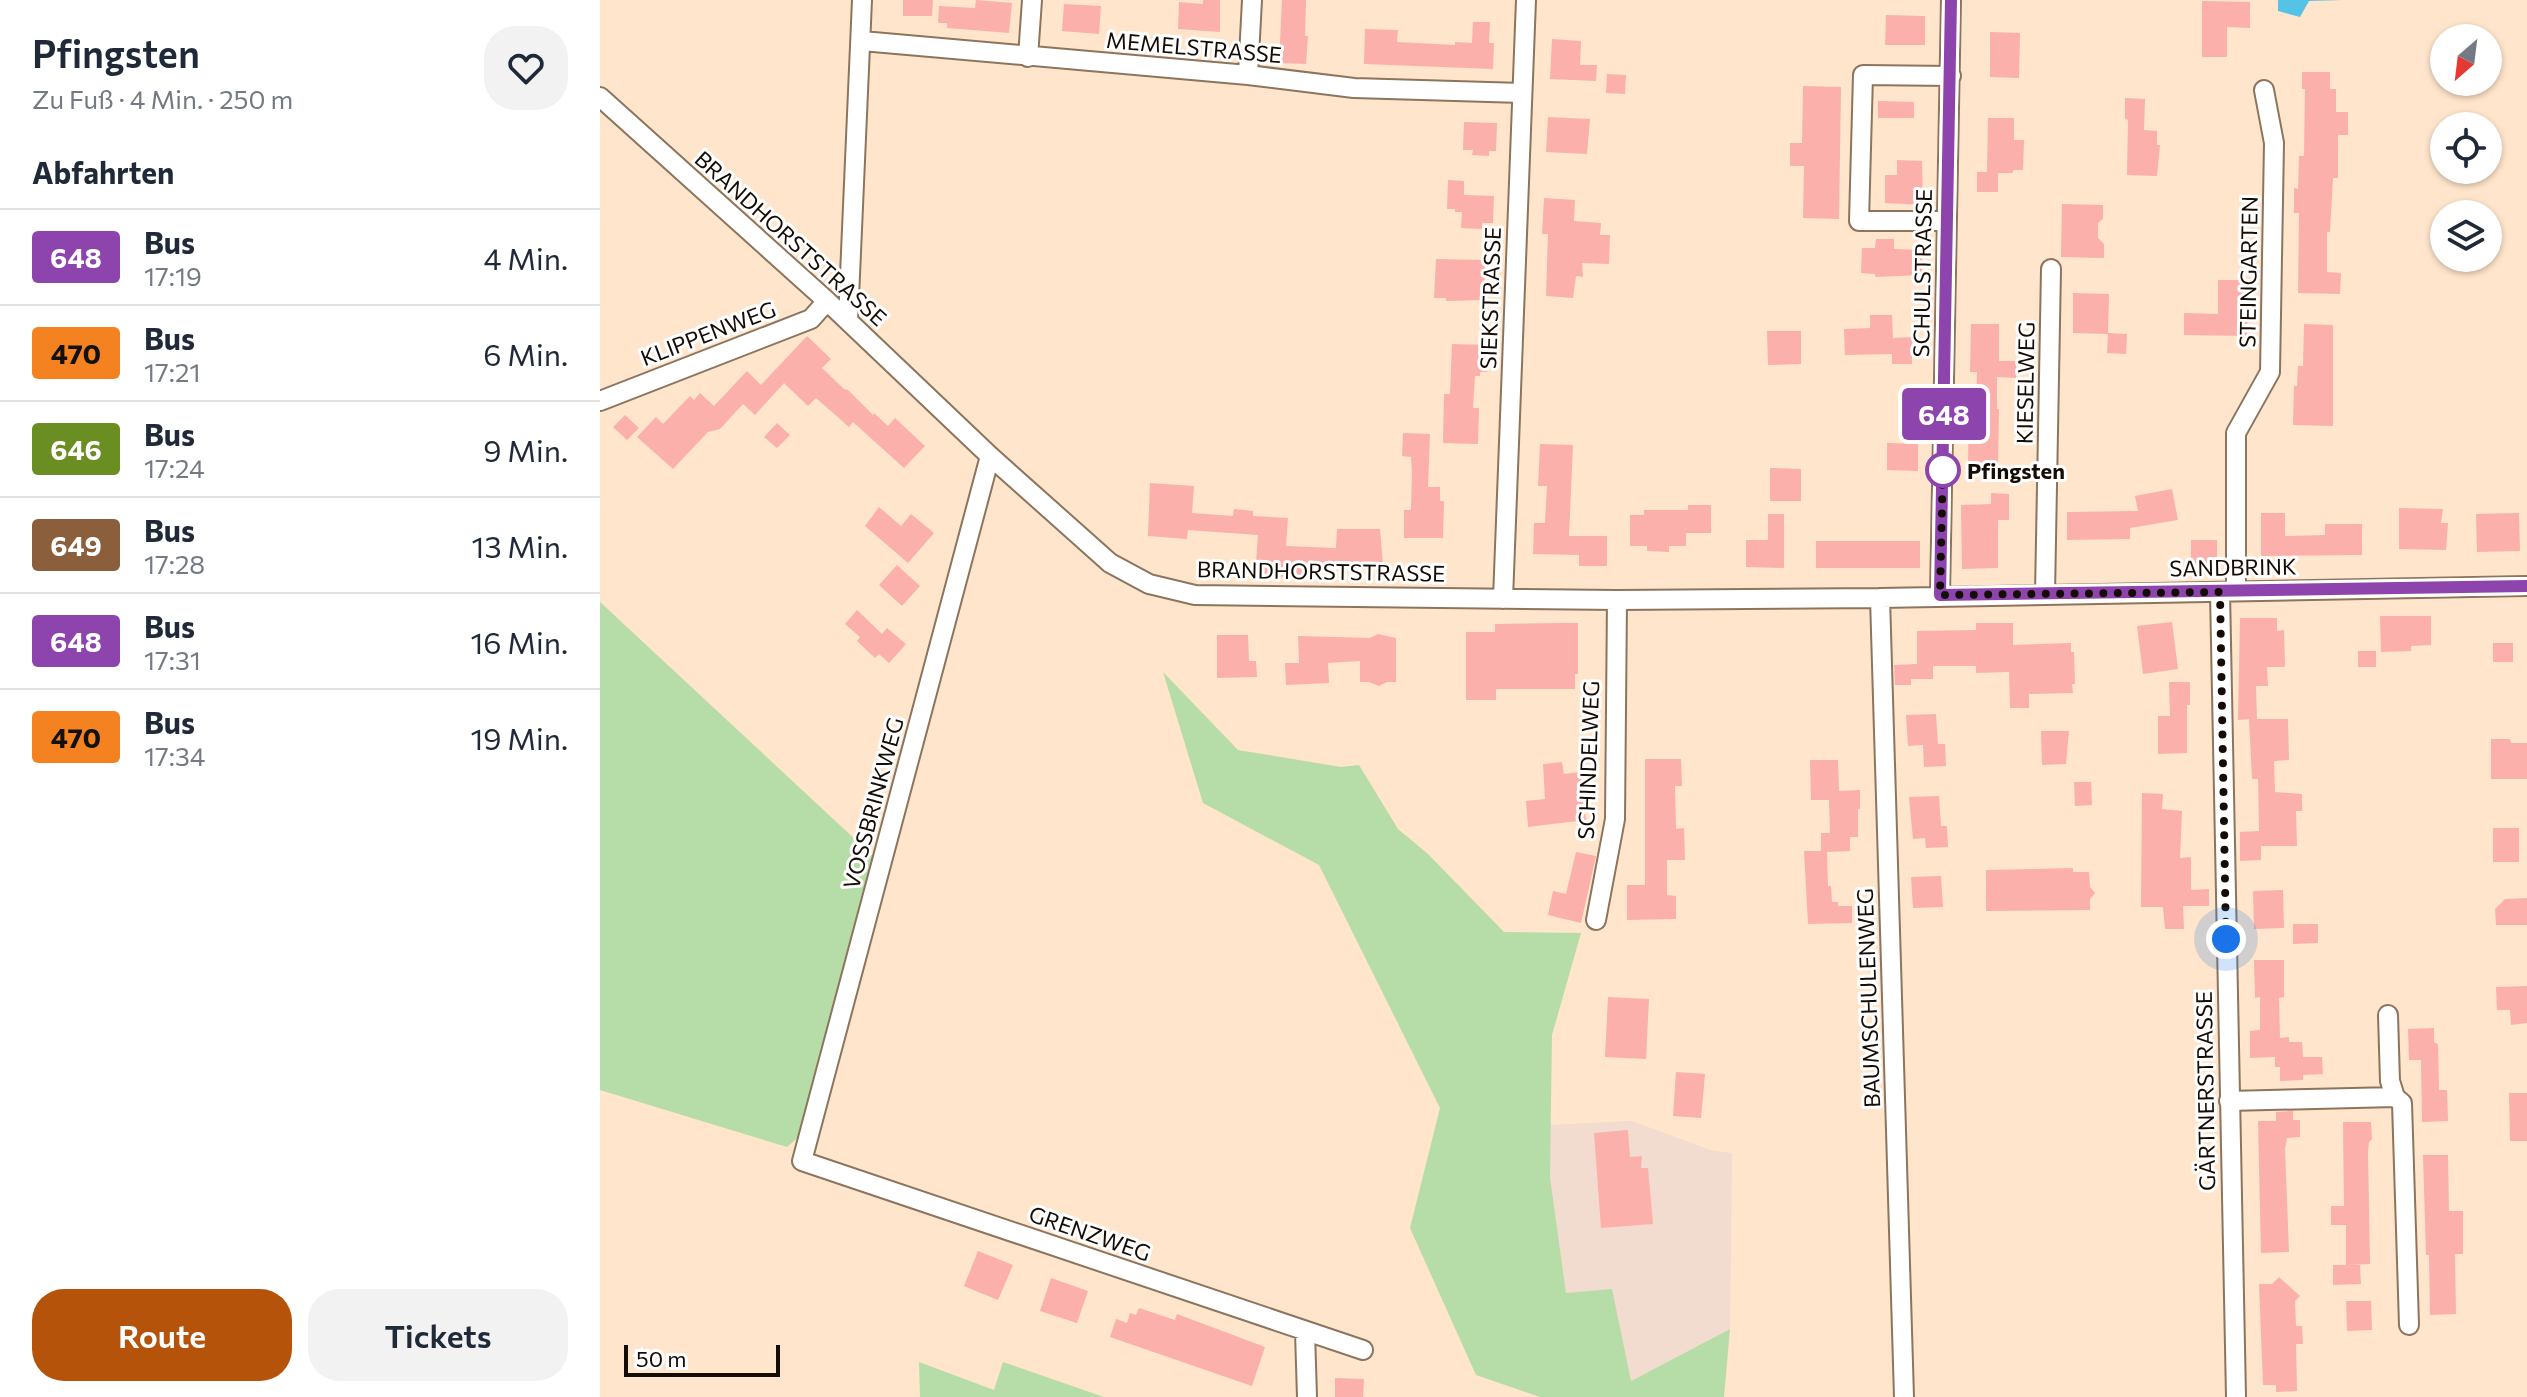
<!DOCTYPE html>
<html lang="de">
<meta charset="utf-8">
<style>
:root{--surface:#fff;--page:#f2f2f3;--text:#1f2937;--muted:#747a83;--line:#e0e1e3;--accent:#b45309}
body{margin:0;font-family:Commissioner,sans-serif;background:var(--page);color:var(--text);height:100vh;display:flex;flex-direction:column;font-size:30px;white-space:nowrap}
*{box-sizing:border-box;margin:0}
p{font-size:26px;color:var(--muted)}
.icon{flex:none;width:44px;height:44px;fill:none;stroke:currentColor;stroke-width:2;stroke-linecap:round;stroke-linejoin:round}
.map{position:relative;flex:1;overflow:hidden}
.panel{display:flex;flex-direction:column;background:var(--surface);width:600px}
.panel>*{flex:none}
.badge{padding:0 16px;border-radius:6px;font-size:28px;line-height:52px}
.needle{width:52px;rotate:208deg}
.fabs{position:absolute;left:1830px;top:24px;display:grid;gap:16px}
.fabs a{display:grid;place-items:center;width:72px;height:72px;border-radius:50%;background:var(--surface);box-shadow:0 2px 6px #0004;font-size:40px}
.scale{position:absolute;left:24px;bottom:20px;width:156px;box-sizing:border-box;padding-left:8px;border:4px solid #150c05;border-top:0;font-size:22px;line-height:28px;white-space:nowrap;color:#150c05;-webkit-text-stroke:6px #fff;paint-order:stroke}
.you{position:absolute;width:40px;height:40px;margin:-20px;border:6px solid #fff;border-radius:50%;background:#1a73e8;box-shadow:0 0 0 12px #1a73e833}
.map>.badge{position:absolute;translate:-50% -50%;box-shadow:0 0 0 4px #fff}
h2{padding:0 32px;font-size:30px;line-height:72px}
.round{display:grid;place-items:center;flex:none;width:84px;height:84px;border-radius:32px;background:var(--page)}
.head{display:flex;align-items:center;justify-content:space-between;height:136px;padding:0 32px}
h1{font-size:38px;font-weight:600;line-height:60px}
.button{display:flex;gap:16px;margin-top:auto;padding:16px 32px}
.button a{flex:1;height:92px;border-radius:32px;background:var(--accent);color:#fff;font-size:32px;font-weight:600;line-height:92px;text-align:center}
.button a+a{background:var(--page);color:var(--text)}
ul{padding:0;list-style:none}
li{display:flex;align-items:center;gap:24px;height:96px;padding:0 32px;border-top:2px solid var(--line)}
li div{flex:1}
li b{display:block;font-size:30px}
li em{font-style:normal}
li .badge{min-width:88px;font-weight:700;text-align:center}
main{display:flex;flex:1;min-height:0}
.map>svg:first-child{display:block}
.industrial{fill:#f2dbcf}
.green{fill:#b6dda7}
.water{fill:#55c3e6}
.building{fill:#fbb0ab}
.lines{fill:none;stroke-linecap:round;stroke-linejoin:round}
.street-casing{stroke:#8c755e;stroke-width:22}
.street{stroke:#fff;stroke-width:18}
.line-casing{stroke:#fff;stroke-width:18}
.line{stroke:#8e44ad;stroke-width:12}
.walk{stroke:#150c05;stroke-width:8;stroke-dasharray:0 14.4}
.stop-dot{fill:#fff;stroke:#8e44ad;stroke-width:4}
.labels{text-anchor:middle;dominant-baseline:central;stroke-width:6;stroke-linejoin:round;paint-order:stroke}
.street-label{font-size:22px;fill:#150c05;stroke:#fff}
.stop-label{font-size:22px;font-weight:bold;fill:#150c05;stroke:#fff;text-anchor:start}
</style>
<main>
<section class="panel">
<div class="head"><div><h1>Pfingsten</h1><p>Zu Fuß · 4 Min. · 250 m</p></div><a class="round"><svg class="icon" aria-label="heart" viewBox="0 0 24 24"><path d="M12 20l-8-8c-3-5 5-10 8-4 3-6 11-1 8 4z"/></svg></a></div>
<h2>Abfahrten</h2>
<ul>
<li><span class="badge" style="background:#8e44ad;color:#fff">648</span><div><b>Bus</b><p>17:19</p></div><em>4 Min.</em></li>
<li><span class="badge" style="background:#f58220;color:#111">470</span><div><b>Bus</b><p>17:21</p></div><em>6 Min.</em></li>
<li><span class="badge" style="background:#6b8e23;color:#fff">646</span><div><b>Bus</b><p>17:24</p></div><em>9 Min.</em></li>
<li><span class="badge" style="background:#8b5e3c;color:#fff">649</span><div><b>Bus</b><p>17:28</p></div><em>13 Min.</em></li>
<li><span class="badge" style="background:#8e44ad;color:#fff">648</span><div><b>Bus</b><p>17:31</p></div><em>16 Min.</em></li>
<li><span class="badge" style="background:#f58220;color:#111">470</span><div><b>Bus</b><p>17:34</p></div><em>19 Min.</em></li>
</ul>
<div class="button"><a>Route</a><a>Tickets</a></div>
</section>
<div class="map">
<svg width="1927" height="1397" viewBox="0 0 1927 1397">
<rect width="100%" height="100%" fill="#ffe5cb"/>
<!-- industrial -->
<path class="industrial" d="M1032,1121l78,29 22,3 -2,176 -100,52 -18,-91 -46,3 -16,-116v-52z"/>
<!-- green -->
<path class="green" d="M0,602l273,254 -70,277 -16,14 -187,-57z
M563,672l75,78 103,17 18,-2 39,64 30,25 76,78 77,1 -29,102 -2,142 16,116 46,-4 19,92 99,-52 -6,68h-184l-64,-22 -66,-147 30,-120 -121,-243 -116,-62z
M319,1362l75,28 9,-28 101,35h-184z"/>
<!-- water -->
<path class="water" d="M1678,0h64l-33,1 -9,16 -22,-6z"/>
<!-- building -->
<path class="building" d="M303,0h30l-1,16h-29z
M376,0l36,3 -3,30 -62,-5v-5h-9l1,-17 36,2z
M603,0h17v32l-42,-3 1,-27 24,2z
M682,0h24l-1,36h3l-2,28 -27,-1z
M1602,1l48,1v26l-23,-1v30h-25z
M464,4l37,2 -2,28 -37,-3z
M1286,15l39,1v29h-40z
M873,22h17l-1,21h5l-1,26 -129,-5 1,-35 33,1 -1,12 58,3v-3l17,1z
M1390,32l30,1 -1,45 -29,-1z
M952,39l29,2 -1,24h17l-1,16 -46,-2z
M1702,72h28v17h6v23h12v23h-10v43h-5l-3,54h-3v40l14,1 -1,21 -42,-1 1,-80h-5v-25l4,1 1,-33h5l1,-67h-3z
M1007,74l19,1 -1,19 -19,-1z
M1203,86l38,1 -2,132 -36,-1 1,-52h-14v-23h12z
M1525,98l20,1 -1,31 13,1v14h3l-3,31 -30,-1 1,-55 -3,-1z
M1278,101l36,1v16h-36z
M948,117l42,2 -3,35 -41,-2z
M1388,118h26v22h10l-1,30h-10v3h-15v19h-21v-20h10z
M864,122l33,1 -1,28h-7v5l-17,-1 1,-5h-10z
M1297,160l25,1 1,44 -38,-2v-28h12z
M848,180l16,1v14l30,1 -1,27h-11v6l-21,-1 1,-16h-7v-3h-8z
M944,198l31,2 -1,21 27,2 -1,12h10l-1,29 -27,-1 1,14 -7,-1 -3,22 -27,-2 2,-62h-6z
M1462,204l41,1v14l-5,4v15l6,6v14l-43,-1z
M1276,239h18v10l28,1v25l-47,2v-3l-14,-1 1,-25h13z
M836,259l49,1 -1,40 -38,1v-3h-12z
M1618,280h30l-1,56 -63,-1v-22l34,1z
M1473,293l36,1 -1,39 19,1 -1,20 -19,-1 1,-19 -35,-1z
M1270,315h22l1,23 19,-1v27h-20v-10l-47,1 -1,-26 26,-1z
M1371,324h28v37h17v17l-19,-1v32h2l-1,56 -30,-1 1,-56 7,1 1,-37h-7z
M1704,324l29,1v101l-40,-1 1,-39h3l1,-20h5z
M1167,331h34v33l-33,1z
M207,336l24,23 -9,9 22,21 4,1 25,25 1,-2 14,13 7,-8 30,28 -21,22 -51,-46 -4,5 -33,-29 -8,8 -24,-23 -29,32 -12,-11 -23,25 -12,3 -35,37 -36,-32 19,-20 7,7 27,-28 4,4 6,-7 14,13 33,-35 14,14z
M852,344l36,1 -1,27h-7v4h-5l-2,32h6l-1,36 -35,-1 1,-49h6z
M25,415l14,13 -12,12 -14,-13z
M177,423l13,12 -13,13 -13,-11z
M803,433l27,1 -2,53h12v14h4l-1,37h-39v-28h7l1,-38 -1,-15 -9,-1z
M1287,443l31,1v27l-31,-1z
M940,444l33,1 -4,91h38v30h-28v-11l-46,-1 1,-31h11l2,-37h-9z
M1170,468l31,1v32h-31z
M550,483l44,3 -2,27 41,3 1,-7 19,2v5l35,2 -2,28 50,2 1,-19h43l3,35h-70l-1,15 -57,-4 3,-40 -70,-5 -1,9 -39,-3z
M1572,489l6,31 -48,8v11l-63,1v-28l71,-1 -3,-15z
M1391,493l18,1v26h-11v48l-36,1 -1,-64 30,-1z
M1088,505h23v28h-25v13h-17v6l-22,-1v-5h-17v-31h14v-5h44z
M279,507l22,19 10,-12 23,19 -26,30 -43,-37z
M1799,508l44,1 -2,14h7l-2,27 -47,-1z
M1661,513h24v23l40,-1v-11h37v31l-101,1z
M1919,513l1,38 -43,1 -1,-38z
M1168,514h16v54l-38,-1v-27h22z
M1591,540h26v30h-26z
M1216,541h104v27h-104z
M297,565l23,21 -18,20 -23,-21z
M257,610l25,24 5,-6 19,16 -17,19 -10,-9 -4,4 -18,-17 3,-4 -15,-13z
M1780,616h51v29l-20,1v5l-30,1z
M1640,618h37v13l7,-1 1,37h-18l1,19h-12l1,33h31l1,41 -15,1 1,31 27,2v17h-6l1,35h-36v14l-21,1v-29l19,-1 -1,-52h-6l-3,-60 -11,1z
M1572,622l6,47 -35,5 -6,-48z
M965,623h13v51h-3v15h-79v11h-30v-68h29v-8z
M1376,623h37v22l58,-2v9h3l1,32h-3l1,9 -44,1v14h-19l-1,-36 -33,1v-7h-43v13h-22v6h-16l-1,-20 23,-1v-33l59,-1z
M778,634l18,4v44h-9l-8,4 -10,-4h-9v-21l-32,2 1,20 -43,2 -1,-22h14l-1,-27 72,2z
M617,635h31l1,26h7l1,16 -40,1z
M1893,643h20v19h-20z
M1758,651h18v16h-18z
M1569,682h21v23h-3v48l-29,1v-38h12z
M1336,714l2,30h7l1,22 -22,1 -1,-22 -15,1 -2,-31z
M1441,731h28l-3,33 -24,1z
M1891,739h19l1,4h16v36h-36z
M1045,759h36l1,27h-7l1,43 8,-1 1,32h-18v35l9,1v23l-49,1v-35h18z
M1210,760h28l1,31 21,-1v19h-2v28h-8v14l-23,1 1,34h3l1,16h6v4h14v17l-44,1 -4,-73h17v-18h9l-1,-33h-18z
M962,762l2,12 16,-2 2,16h6l2,16 -6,1 2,15 -58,7 -2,-26 19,-2 -2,-35z
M1474,782h17l1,23 -17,1z
M1542,793l21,1 -1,15 20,2 -2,47 11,-1v33l18,-1v17h-26l1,23h-19l-2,-22h-22z
M1339,796l2,30h6l1,21 -22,1 -1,-10 -12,1 -4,-42z
M1893,828h26v34h-26z
M976,852l20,4 -15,67 -33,-8 5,-24 13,3z
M1473,868v4h16l1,15 5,6 -5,6v11l-104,1v-41z
M1341,876l2,31 -30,1 -2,-31z
M1683,890l1,38 -30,1 -1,-38z
M1927,898v27h-31l-1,-16 10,-10z
M1693,924h25v19l-25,1z
M1654,960h30v37l-5,1 1,40 9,-1v5h13l1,15h19l1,17 -20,1v5l-23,1v-14h-5v-10l-25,1v-27l10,-1v-33l-5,1z
M1927,986v37l-16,2 -1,-15h-13l-1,-23z
M1008,997l41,2 -3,60 -41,-2z
M1834,1028v14l4,2 1,46h8l1,31 -26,1 -1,-62h-12l-1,-31z
M1076,1072l29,2 -4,44 -28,-2z
M1909,1093h18v48h-17z
M1693,1111v9h7v17l-13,1 -2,11 4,103 -28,1 -3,-132h18v-9z
M1743,1122h28l1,17 -3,3 -1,10 2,112 -23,1h13l1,19 -28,1v-20h13v-40h-15v-19h13z
M1028,1130l2,27 12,-1 -1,12h7l5,56 -52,4 -7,-95z
M1823,1155h25l1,56h14v43h-8l1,60 -26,1 -1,-60h-3z
M378,1251l35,14 -15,35 -34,-14z
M1679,1277l21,19 -5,5 1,25h6l1,18h-7l1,47 -21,1v-7h-13l-4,-101h13z
M451,1278l37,13 -11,32 -37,-12z
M1746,1301h25l1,29 -25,1z
M539,1308l36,12 2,-6 88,33 -13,39 -142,-49 6,-18 11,4 3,-10 6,2z
M735,1378l29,1 -1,18h-28z"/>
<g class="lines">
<!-- street casing -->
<g class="street-casing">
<path id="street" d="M262,41l386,34 106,13 168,5
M428,57l4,-57
M648,75l4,-75
M0,97l227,204 163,155 120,107 39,21 46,11 422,5 263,-2 647,-12
M1347,221h-88l4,-146 88,1
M248,321l14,-321
M0,401l211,-82 16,-18
M390,456l-188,705 561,189
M1636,591v-158l34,-61 4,-229 -10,-53
M1620,592l16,805
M1445,594l6,-325
M1340,595l11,-595
M1280,598l24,799
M903,599l23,-599
M996,920l19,-101 2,-219
M1788,1015l2,66 5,16
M1629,1101l166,-4 7,6 7,222
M705,1332l2,65"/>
</g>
<!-- street -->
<use href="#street" class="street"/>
</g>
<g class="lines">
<!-- line casing -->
<g class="line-casing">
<path id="line" d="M1351,0l-11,595 587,-9"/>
</g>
<!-- line -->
<use href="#line" class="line"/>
<!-- walk -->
<path class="walk" d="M1343,470v-7l-3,132 280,-3 6,347"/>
</g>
<!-- markers -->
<circle class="stop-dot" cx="1343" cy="470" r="16"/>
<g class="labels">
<!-- street labels -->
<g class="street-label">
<text transform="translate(594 47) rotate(5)">MEMELSTRASSE</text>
<text transform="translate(191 238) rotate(42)">BRANDHORSTSTRASSE</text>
<text transform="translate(1648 272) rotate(-89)">STEINGARTEN</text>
<text transform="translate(1322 273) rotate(-89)">SCHULSTRASSE</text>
<text transform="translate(890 298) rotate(-88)">SIEKSTRASSE</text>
<text transform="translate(108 333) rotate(-21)">KLIPPENWEG</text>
<text transform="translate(1425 383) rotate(-89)">KIESELWEG</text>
<text transform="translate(1633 567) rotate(-1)">SANDBRINK</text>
<text transform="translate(721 571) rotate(1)">BRANDHORSTSTRASSE</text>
<text transform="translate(988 760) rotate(-88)">SCHINDELWEG</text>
<text transform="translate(273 803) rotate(-75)">VOSSBRINKWEG</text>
<text transform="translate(1268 998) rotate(-92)">BAUMSCHULENWEG</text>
<text transform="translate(1605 1091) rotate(-91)">GÄRTNERSTRASSE</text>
<text transform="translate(490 1233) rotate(19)">GRENZWEG</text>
</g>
<!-- stop labels -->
<g class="stop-label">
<text x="1367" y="470">Pfingsten</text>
</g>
</g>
</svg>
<div class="fabs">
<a><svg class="needle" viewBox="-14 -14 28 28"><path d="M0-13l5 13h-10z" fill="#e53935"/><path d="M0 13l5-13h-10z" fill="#747a83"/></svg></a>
<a><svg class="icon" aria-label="locate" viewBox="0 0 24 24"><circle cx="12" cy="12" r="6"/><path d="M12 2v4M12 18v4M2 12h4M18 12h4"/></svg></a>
<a><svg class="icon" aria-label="layers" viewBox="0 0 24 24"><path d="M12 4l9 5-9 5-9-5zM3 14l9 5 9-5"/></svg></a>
</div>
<div class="scale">50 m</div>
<div class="you" style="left:1626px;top:939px"></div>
<b class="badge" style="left:1344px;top:414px;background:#8e44ad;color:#fff">648</b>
</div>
</main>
